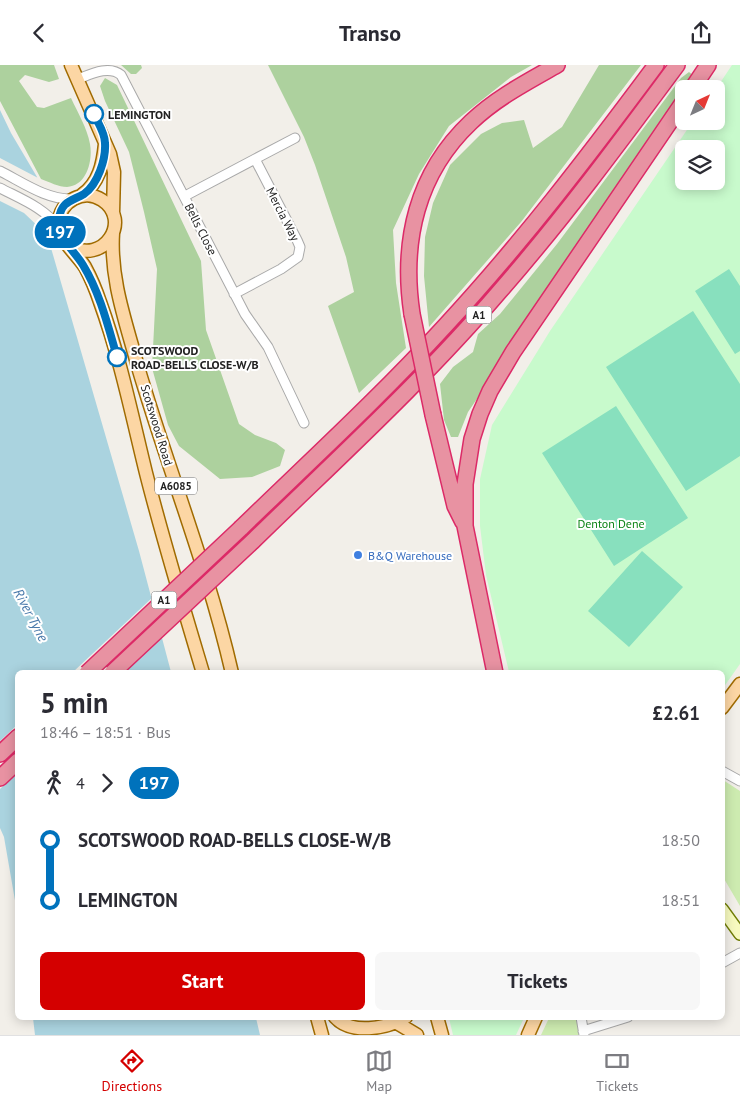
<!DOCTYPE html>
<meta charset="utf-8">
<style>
:root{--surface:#fff;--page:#f7f7f7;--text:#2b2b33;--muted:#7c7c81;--line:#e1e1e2;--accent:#d40000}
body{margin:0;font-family:"PT Sans",sans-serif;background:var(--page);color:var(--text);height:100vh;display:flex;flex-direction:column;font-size:19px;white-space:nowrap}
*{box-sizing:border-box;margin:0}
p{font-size:16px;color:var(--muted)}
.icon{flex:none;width:28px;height:28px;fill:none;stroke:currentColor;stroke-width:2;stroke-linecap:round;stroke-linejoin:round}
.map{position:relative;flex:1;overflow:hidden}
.side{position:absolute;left:15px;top:605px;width:710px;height:350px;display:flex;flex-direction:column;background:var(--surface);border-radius:8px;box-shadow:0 2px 12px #0003}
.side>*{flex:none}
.badge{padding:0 10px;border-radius:16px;font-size:18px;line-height:32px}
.needle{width:32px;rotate:43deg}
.tools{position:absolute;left:675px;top:15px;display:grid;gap:10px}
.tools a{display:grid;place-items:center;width:50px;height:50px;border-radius:8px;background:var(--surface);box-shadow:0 2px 12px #0003;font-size:25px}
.map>.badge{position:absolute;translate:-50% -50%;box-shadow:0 0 0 2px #fff}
.legs{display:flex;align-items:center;gap:8px;height:55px;padding:0 25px;font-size:16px}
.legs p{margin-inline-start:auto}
.overview{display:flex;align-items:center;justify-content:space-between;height:85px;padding:0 25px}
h1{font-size:28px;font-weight:800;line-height:38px}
.action{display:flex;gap:10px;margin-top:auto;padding:10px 25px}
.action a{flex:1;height:58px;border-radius:8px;background:var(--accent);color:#fff;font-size:20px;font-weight:800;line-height:58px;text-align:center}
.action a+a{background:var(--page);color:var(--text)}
ul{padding:0 25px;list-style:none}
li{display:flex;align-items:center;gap:18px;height:60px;font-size:19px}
li i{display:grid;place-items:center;width:8px;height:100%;margin:0 6px;background:currentColor}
li i::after{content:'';width:12px;height:12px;margin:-6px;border:4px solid;border-radius:50%;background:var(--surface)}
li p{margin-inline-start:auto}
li:first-child i{background:linear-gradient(#0000 50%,currentColor 0)}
li:last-child i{background:linear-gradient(currentColor 50%,#0000 0)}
header{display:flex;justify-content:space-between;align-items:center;height:65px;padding:0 25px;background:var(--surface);font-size:22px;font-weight:800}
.tab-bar{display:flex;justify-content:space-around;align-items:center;height:70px;border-top:1px solid var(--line);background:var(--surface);font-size:14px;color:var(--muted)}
.tab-bar a{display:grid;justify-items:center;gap:2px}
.tab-bar .selected{color:var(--accent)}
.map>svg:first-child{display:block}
.grass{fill:#cdebb0}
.forest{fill:#add19e}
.park{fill:#c8facc;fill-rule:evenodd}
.pitch{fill:#88e0be}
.water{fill:#aad3df}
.pier{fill:#f2efe9}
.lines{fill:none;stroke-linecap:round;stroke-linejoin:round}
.street-casing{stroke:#a9a9a9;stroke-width:11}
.secondary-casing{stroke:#707d05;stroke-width:14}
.primary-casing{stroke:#a06b00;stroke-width:15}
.highway-casing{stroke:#dc2a67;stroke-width:18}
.street{stroke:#fff;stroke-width:9}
.secondary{stroke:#f7fabf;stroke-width:11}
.primary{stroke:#fcd6a4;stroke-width:12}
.highway{stroke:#e892a2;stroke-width:15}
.highway-bridge-casing{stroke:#dc2a67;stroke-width:18;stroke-linecap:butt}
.highway-bridge{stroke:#e892a2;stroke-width:15}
.line-1-casing{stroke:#fff;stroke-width:11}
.line-1{stroke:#0072bc;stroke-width:8}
.stop-1-dot{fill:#fff;stroke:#0072bc;stroke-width:2.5}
.shop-dot{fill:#3f7fe0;stroke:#fff;stroke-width:2}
.labels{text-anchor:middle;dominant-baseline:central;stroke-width:4;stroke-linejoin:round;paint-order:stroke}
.shield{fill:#fff;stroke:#646464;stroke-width:1}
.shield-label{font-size:11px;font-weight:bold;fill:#222}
.stop-label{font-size:12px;font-weight:bold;fill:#222;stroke:#fff;text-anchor:start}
.street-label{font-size:12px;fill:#222;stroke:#fff}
.park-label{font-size:12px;fill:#0c8416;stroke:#fff}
.shop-label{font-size:12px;fill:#366cbe;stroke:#fff;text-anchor:start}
.water-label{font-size:14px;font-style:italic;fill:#4a7aab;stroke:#fff}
</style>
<header><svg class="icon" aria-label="back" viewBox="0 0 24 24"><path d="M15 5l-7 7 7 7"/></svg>Transo<svg class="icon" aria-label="share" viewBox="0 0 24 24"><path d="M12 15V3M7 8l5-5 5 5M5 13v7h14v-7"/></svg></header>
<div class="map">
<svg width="740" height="970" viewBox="0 0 740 970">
<rect width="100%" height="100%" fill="#f2efe9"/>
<!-- grass -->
<path class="grass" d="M723,715l17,11v115l-17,-29z
M549,953h27l3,17h-38z"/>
<!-- forest -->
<path class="forest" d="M0,0h54l5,14 -10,3 -24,-7 -6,6 18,26 7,1 27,-10c7,15 16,30 19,46 3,16 -3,42 -23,43 -8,0 -18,-5 -26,-8l-41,-78z
M121,0h20l1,3 -6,6h-5z
M268,0h264l-21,12 -62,49 -30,48 -26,56 3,53 10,65 -47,45 -31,-87 26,-14 -8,-35 -31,-92 -11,-28z
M599,0h42l-120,157 -92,105 -5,-51 1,-39 8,-34 17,-38 31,-31 21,-11 22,-3 9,28 29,-21z
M689,7l6,5 -8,12h-3v5l-216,318 -10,25h-7l-7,-17 -4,-36 13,-17 20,-15 5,-18 22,-20 57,-70 124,-166z
M105,13l12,7 84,176 5,69 33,94 16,11 21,8 9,7 -5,16 -28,11 -32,2 -41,-33 -11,-21 -16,-57 5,-99 -13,-57 -15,-60 -24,-51 -5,-15z"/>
<!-- park -->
<path class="park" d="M732,0h8v599l-17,24 -1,-15 -213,-1 -23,-97 -6,-49v-47l12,-54 58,-94 143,-210h23v-32zM684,84h32v32h-32z
M449,953h75l-8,17h-63z"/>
<!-- pitch -->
<path class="pitch" d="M729,204l11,17v65l-5,3 -40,-63z
M693,246l47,73v72l-54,35 -80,-124z
M616,341l72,112 -74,48 -72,-113z
M642,486l41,36 -54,60 -41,-36z"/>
<!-- water -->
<path class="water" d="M0,45l11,23 26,44 10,63 4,8 88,303 32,121 -153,1 -1,239 -13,-75 -4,-9z
M33,953h223l4,17h-225z"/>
<!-- pier -->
<path class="pier" d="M0,93l40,21 7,46 -3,7 -20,-19 -24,-12z
M154,531l10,39 -40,38 -51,-1z
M17,660l1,47 -18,17v-48z"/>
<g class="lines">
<!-- street casing -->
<g class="street-casing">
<path id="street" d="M78,14c13,-5 31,-14 43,-4l124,239 23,33 36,76
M255,94l40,-21
M0,106c22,11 47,29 72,28
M0,123c21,11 45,20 59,40
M185,131l70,-37 42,81 3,7 -2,10 -17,12 -47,25
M722,706l18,10
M722,898l18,-10
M581,952l3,18
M583,966l45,-14"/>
</g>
<!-- secondary casing -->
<g class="secondary-casing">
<path id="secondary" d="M722,844l18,25"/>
</g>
<!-- primary casing -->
<g class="primary-casing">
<path id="primary" d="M71,0l39,89 4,18 -1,41
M82,130c17,-12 21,-31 23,-51
M113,168c-3,47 13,89 25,134 30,102 70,201 94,306
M69,180c34,22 64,-25 33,-45 -18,-12 -43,1 -43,23 -1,17 18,31 26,44 6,11 11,23 15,35 20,55 32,114 46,171 17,67 37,133 57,200
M722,643l18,-24
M317,952l5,18
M335,952c16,18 51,12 71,0
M437,952l5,18
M397,958l20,12
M528,970l8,-18"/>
</g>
<!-- highway casing -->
<g class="highway-casing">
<path id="highway" d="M692,24l16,-24
M412,249c-11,-73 5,-141 59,-192 25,-24 56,-40 86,-57
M433,350l22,91 8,16
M241,463c68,-66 139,-131 204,-202 76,-82 144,-171 211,-261
M253,476c84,-82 171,-161 247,-250 63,-72 120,-149 177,-226
M495,608l-30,-147v-42l7,-45 8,-25 10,-23 23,-39 171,-251
M0,689l18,-17
M0,713l18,-17"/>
</g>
<!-- street -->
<use href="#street" class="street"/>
<!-- secondary -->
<use href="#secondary" class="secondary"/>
<!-- primary -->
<use href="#primary" class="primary"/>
<!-- highway -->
<use href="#highway" class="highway"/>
<!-- highway-bridge casing -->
<g class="highway-bridge-casing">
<path id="highway-bridge" d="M412,249l21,101
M87,608l154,-145
M112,608l141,-132"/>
</g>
<!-- highway-bridge -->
<use href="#highway-bridge" class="highway-bridge"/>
</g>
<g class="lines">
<!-- line-1 casing -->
<g class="line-1-casing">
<path id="line-1" d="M94,49c4,9 11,19 11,29 1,16 -7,41 -21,51 -12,7 -23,7 -25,25 -3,18 15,31 24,46 17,28 25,61 34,92"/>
</g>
<!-- line-1 -->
<use href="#line-1" class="line-1"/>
</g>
<!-- markers -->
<g class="stop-1-dot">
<circle cx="94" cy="49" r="9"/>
<circle cx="117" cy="292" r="9"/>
</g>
<circle class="shop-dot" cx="358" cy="490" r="5"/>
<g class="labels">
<!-- shield labels -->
<g class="shield">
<rect x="466.5" y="241.5" width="25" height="17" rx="4"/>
<rect x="155" y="412.5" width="42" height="17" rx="4"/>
<rect x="151.5" y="526.5" width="25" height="17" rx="4"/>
</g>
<g class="shield-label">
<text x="479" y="250">A1</text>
<text x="176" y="421">A6085</text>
<text x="164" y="535">A1</text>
</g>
<!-- stop labels -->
<g class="stop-label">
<text x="108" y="49">LEMINGTON</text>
<text x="131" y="285">SCOTSWOOD<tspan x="131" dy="14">ROAD-BELLS CLOSE-W/B</tspan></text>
</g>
<!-- street labels -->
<g class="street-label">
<text transform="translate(283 149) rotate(63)">Mercia Way</text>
<text transform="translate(201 164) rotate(63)">Bells Close</text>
<text transform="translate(157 360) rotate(73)">Scotswood Road</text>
</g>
<!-- park labels -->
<g class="park-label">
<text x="611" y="458">Denton Dene</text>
</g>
<!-- shop labels -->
<g class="shop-label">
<text x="368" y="490">B&amp;Q Warehouse</text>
</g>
<!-- water labels -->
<g class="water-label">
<text transform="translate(31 550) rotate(62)">River Tyne</text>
</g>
</g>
</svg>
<div class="tools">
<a><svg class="needle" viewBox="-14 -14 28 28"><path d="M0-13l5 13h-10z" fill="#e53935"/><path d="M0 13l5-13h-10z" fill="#7c7c81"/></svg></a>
<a><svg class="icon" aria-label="layers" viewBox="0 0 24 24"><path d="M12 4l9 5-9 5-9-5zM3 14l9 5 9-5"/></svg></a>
</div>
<b class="badge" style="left:60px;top:167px;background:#0072bc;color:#fff">197</b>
<section class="side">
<div class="overview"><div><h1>5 min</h1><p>18:46 – 18:51 · Bus</p></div><b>£2.61</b></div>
<div class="legs"><svg class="icon" aria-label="walk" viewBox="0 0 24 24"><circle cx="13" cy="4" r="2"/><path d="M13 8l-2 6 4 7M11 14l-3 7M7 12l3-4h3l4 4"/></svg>4<svg class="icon" aria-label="forward" viewBox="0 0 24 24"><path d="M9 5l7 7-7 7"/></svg><b class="badge" style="background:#0072bc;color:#fff">197</b></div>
<ul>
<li><i style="color:#0072bc"></i><b>SCOTSWOOD ROAD-BELLS CLOSE-W/B</b><p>18:50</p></li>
<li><i style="color:#0072bc"></i><b>LEMINGTON</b><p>18:51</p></li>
</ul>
<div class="action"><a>Start</a><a>Tickets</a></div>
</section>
</div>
<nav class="tab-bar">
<a class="selected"><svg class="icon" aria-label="directions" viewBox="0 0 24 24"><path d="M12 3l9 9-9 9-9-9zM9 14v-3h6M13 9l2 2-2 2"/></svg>Directions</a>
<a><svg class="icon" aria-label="map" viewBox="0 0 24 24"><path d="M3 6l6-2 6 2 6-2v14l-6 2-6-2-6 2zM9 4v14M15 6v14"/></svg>Map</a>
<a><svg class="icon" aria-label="tickets" viewBox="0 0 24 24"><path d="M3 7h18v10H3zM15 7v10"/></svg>Tickets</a>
</nav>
